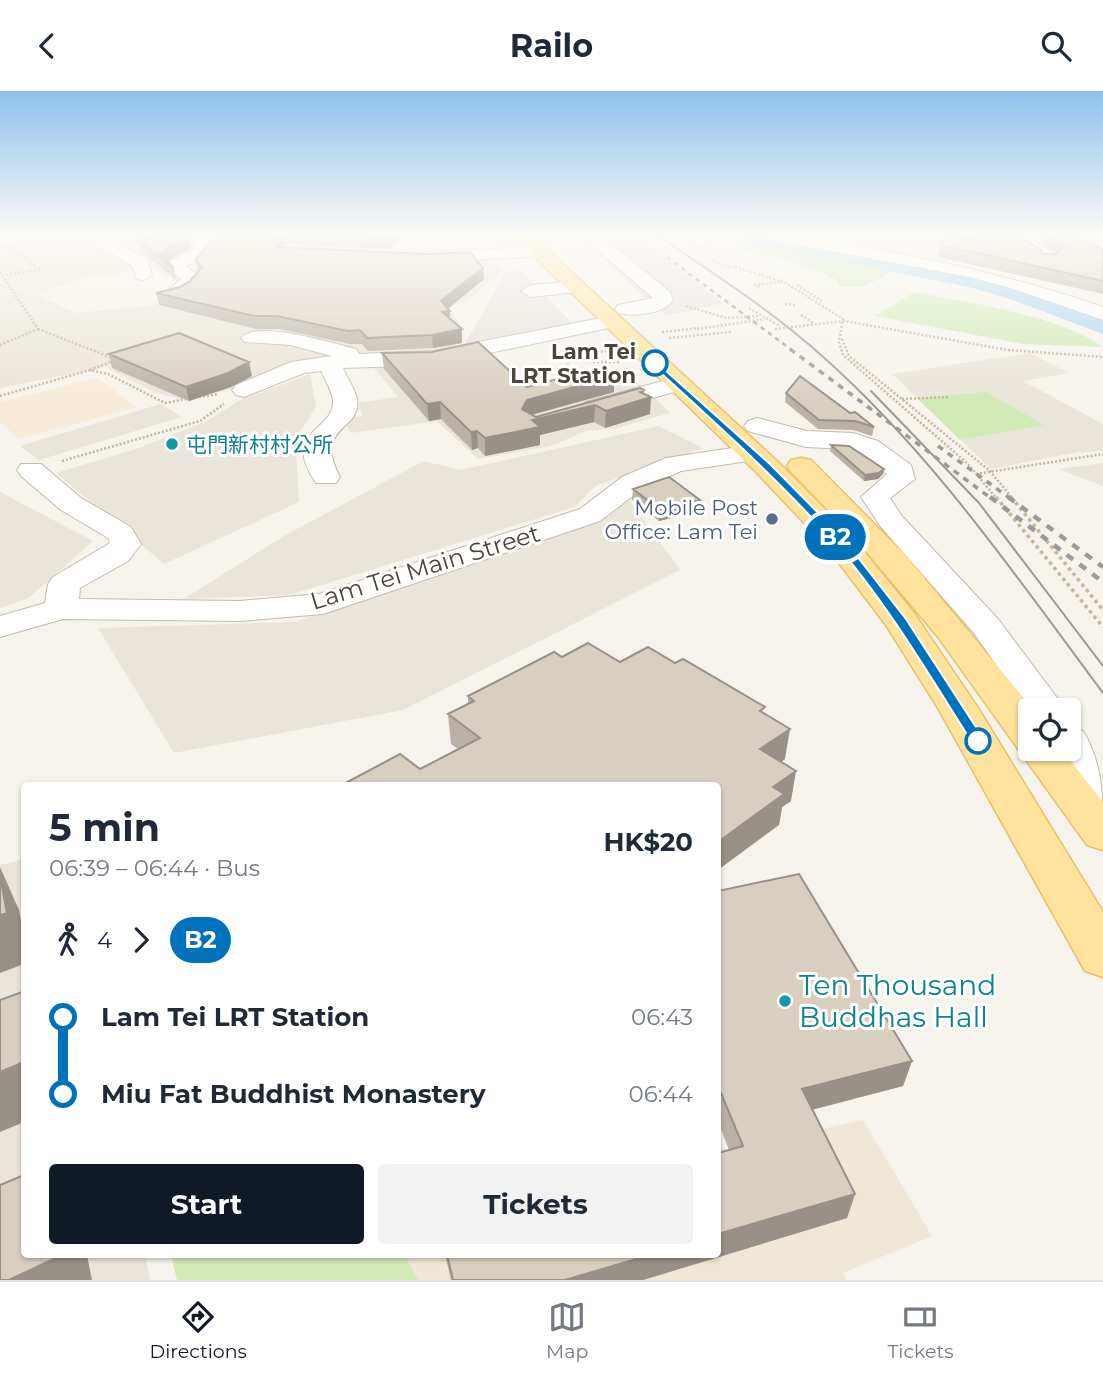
<!DOCTYPE html>
<meta charset="utf-8">
<style>
:root{--surface:#fff;--page:#f2f2f3;--text:#1f2937;--muted:#747a83;--line:#e0e1e3;--accent:#111827}
body{margin:0;font-family:Montserrat,"Noto Sans TC",sans-serif;background:var(--page);color:var(--text);height:100vh;display:flex;flex-direction:column;font-size:26px;white-space:nowrap}
*{box-sizing:border-box;margin:0}
p{font-size:23px;color:var(--muted)}
.icon{flex:none;width:38px;height:38px;fill:none;stroke:currentColor;stroke-width:2;stroke-linecap:round;stroke-linejoin:round}
.map{position:relative;flex:1;overflow:hidden}
.sheet{position:absolute;left:21px;top:691px;width:700px;height:476px;display:flex;flex-direction:column;background:var(--surface);border-radius:7px;box-shadow:0 2px 5px #0004}
.sheet>*{flex:none}
.badge{padding:0 14px;border-radius:23px;font-size:24px;line-height:46px}
.controls{position:absolute;left:1018px;top:607px;display:grid;gap:14px}
.controls a{display:grid;place-items:center;width:63px;height:63px;border-radius:7px;background:var(--surface);box-shadow:0 2px 5px #0004;font-size:35px}
.map>.badge{position:absolute;translate:-50% -50%;box-shadow:0 0 0 4px #fff}
.legs{display:flex;align-items:center;gap:10px;height:77px;padding:0 28px;font-size:23px}
.legs p{margin-inline-start:auto}
.headline{display:flex;align-items:center;justify-content:space-between;height:119px;padding:0 28px}
h1{font-size:38px;font-weight:700;line-height:52px}
.button{display:flex;gap:14px;margin-top:auto;padding:14px 28px}
.button a{flex:1;height:80px;border-radius:7px;background:var(--accent);color:#fff;font-size:28px;font-weight:700;line-height:80px;text-align:center}
.button a+a{background:var(--page);color:var(--text)}
ul{padding:0 28px;list-style:none}
li{display:flex;align-items:center;gap:24px;height:77px;font-size:26px}
li i{display:grid;place-items:center;width:10px;height:100%;margin:0 9px;background:currentColor}
li i::after{content:'';width:18px;height:18px;margin:-9px;border:5px solid;border-radius:50%;background:var(--surface)}
li p{margin-inline-start:auto}
li:first-child i{background:linear-gradient(#0000 50%,currentColor 0)}
li:last-child i{background:linear-gradient(currentColor 50%,#0000 0)}
header{display:flex;justify-content:space-between;align-items:center;height:91px;padding:0 28px;background:var(--surface);font-size:32px;font-weight:700}
.tab-bar{display:flex;justify-content:space-around;align-items:center;height:98px;border-top:2px solid var(--line);background:var(--surface);font-size:19px;color:var(--muted)}
.tab-bar a{display:grid;justify-items:center;gap:4px}
.tab-bar .active{color:var(--accent)}
.map>svg:first-child{display:block}
.residential{fill:#eae5da}
.commercial{fill:#f7ead8}
.industrial{fill:#e6e2dd}
.education{fill:#efe8d6}
.green{fill:#d2eab5}
.parking{fill:#e5e3e0}
.lines{fill:none;stroke-linecap:round;stroke-linejoin:round}
.river{fill:#a9d4f2;fill-rule:evenodd}
.minor-casing{stroke:#c2bbae;stroke-width:2}
.major-casing{stroke:#e6c16a;stroke-width:3}
.path-far1{stroke:#c4b79f;stroke-width:2.5;stroke-dasharray:2 2;stroke-linecap:butt}
.path{stroke:#c4b79f;stroke-width:3.5;stroke-dasharray:3.5 3.5;stroke-linecap:butt}
.minor{fill:#fff;fill-rule:evenodd}
.major{fill:#ffe39c;fill-rule:evenodd}
.tram{stroke:#9a9a9a;stroke-width:2}
.rail-far2{stroke:#9a9a9a;stroke-width:2.5;stroke-dasharray:4.5 4.5;stroke-linecap:butt}
.rail-far1{stroke:#9a9a9a;stroke-width:3.5;stroke-dasharray:6 6;stroke-linecap:butt}
.rail{stroke:#9a9a9a;stroke-width:4.5;stroke-dasharray:8 8;stroke-linecap:butt}
.wall{fill:#bab2a6}
.shaded-wall{fill:#979187}
.building{fill:#d8cfc1;stroke:#979187;stroke-width:2}
.line-1{fill:#0072bc;stroke:#fff;stroke-width:2}
.stop-1-dot{fill:#fff;stroke:#0072bc;stroke-width:3.5}
.culture-dot{fill:#0f9aa8;stroke:#fff;stroke-width:2.5}
.service-dot{fill:#5c6f8a;stroke:#fff;stroke-width:2.5}
.labels{text-anchor:middle;dominant-baseline:central;stroke-width:6;stroke-linejoin:round;paint-order:stroke}
.far-stop-label{font-size:21px;font-weight:bold;fill:#4b4439;stroke:#fff;text-anchor:end}
.far-culture-label{font-size:21px;fill:#0d838f;stroke:#fff;text-anchor:start}
.far-service-label{font-size:21px;fill:#4e5e75;stroke:#fff;text-anchor:end}
.street-label{font-size:24px;fill:#4b4439;stroke:#fff}
.near-culture-label{font-size:28px;fill:#0d838f;stroke:#fff;text-anchor:start}
</style>
<header><svg class="icon" aria-label="back" viewBox="0 0 24 24"><path d="M15 5l-7 7 7 7"/></svg>Railo<svg class="icon" aria-label="search" viewBox="0 0 24 24"><circle cx="10" cy="10" r="6"/><path d="M15 15l6 6"/></svg></header>
<div class="map">
<svg width="1103" height="1189" viewBox="0 0 1103 1189">
<rect width="100%" height="100%" fill="#f6f3ec"/>
<!-- residential -->
<path class="residential" d="M0,145h76l61,31 -17,7 -30,2 -50,17 1,4 35,16 72,-7 36,-21 -24,-12 -38,-31 43,-4 241,-2 -18,16 -97,-5 10,-8h-15l-31,18 217,-2 31,15 -33,29 -23,9 12,14 -4,28 -159,15 -67,25 -48,9 -25,-6 -51,-26 -105,21z
M1030,262l39,20 -46,8 80,43v27l-25,1 -87,17 -99,-95z
M369,271l150,37 104,-31 47,45 -53,15 -31,3 -35,15 -73,13 -41,-38 -86,12 -7,-15 19,-2 -6,-13 41,-6z
M310,283l6,33 -21,32 4,63 -135,62 -108,-91 80,-24 69,-27 35,-22z
M161,313l21,13 -143,43 -19,-14z
M659,335l44,22 -108,38 -20,21 -286,88 -105,4 98,-62 142,-76 36,9z
M1103,372v23l-44,-17z
M0,401l93,49 -64,57 -29,10z
M630,410l50,69 -277,140 -229,43 -76,-125 197,-6z
M24,768v396h121l5,25h-150v-415z"/>
<!-- commercial -->
<path class="commercial" d="M96,287l41,29 -118,32 -19,-17v-20z"/>
<!-- industrial -->
<path class="industrial" d="M578,145h59l86,67 -57,13z
M521,179l54,56 -110,18 41,-73z"/>
<!-- education -->
<path class="education" d="M863,1029l69,116 -89,37 3,7h-428l-13,-25h313v-121l7,16z"/>
<!-- green -->
<path class="green" d="M753,152l139,29 -27,14 -25,1 -3,-7 -44,-19 -49,-10 -1,-5z
M915,201c54,11 144,23 188,55l-80,-3 -148,-28z
M986,301l58,33 -84,15 -43,-42z
M171,1164h234l13,25h-241z"/>
<!-- parking -->
<path class="parking" d="M862,145h152l-32,19 -70,-12 -27,7 -26,-12z"/>
<g class="lines">
<!-- river -->
<path class="river" d="M737,145h56l180,34 62,16 68,26v22l-90,-34 -44,-13 -219,-43 -9,-2z"/>
<!-- minor casing -->
<g class="minor-casing">
<path id="minor" d="M83,145h21l43,23 5,16 -9,5 -6,-1 -5,-13z
M195,145h16l-3,20 -22,10 16,13 -20,18h-14l-3,-4 16,-14 -17,-14 30,-16z
M587,145h15l68,56 3,9c-11,13 -39,16 -55,12l-3,-4 3,-4 35,-7 -65,-56z
M680,145h22l10,7 -8,5z
M769,145c40,0 77,8 116,15 76,14 145,31 218,56v13l-93,-32 -41,-11 -192,-36z
M1018,145h16l1,6 24,15 -6,6h-12l-2,-5 -18,-10z
M541,156l6,1 3,4 -3,4 -124,6 -9,-5 9,-5z
M579,190l9,6 -2,4 -55,6 -10,-6 10,-6z
M611,225l10,6 -3,4 -185,39 -90,3c4,10 12,21 14,31 6,32 -45,26 -17,78l-4,6h-20c-36,-53 17,-51 17,-81 0,-10 -8,-22 -12,-31l-17,2 -60,24 -8,-2 -4,-5 4,-5 55,-23 41,-6 -42,-11 -45,-3 -4,-4c15,-19 94,6 115,11l3,5 74,-3z
M677,286l8,2 4,5 -4,5 -90,25 -9,-2 -3,-5 3,-5z
M757,327l50,13 46,2 25,8 33,24 4,14 -25,19 11,17 97,104 69,92h-36v3l-57,-81 -93,-106 -20,-30 26,-23 -38,-25 -43,-2 -58,-16 -4,-5 4,-5z
M752,354l9,2 4,6 -4,6 -80,12 -39,18 -42,32 -277,93 -83,7 -177,-2 -63,18v-21l45,-13 3,-19 5,-7 57,-34 -2,-5 -47,-28 -40,-34 -4,-6 4,-6h20l40,34 50,29 10,17 -13,17 -48,27 -1,11 161,2 79,-7 261,-85 42,-32 44,-19z
M1069,636l14,4c19,30 20,65 20,99l-11,3 -15,-4 -6,-11 -19,-69h17z"/>
</g>
<!-- major casing -->
<g class="major-casing">
<path id="major" d="M513,145h19l245,225 72,72 65,80 64,95 125,204v65l-18,-6 -147,-263 -52,-83 -59,-78 -70,-74z
M801,367l10,2 95,96 112,135 15,20 -2,38h30l42,53v48l-16,-5 -149,-208 -84,-100 -63,-65 -4,-6 4,-6z"/>
</g>
<!-- path-far1 -->
<path class="path-far1" d="M0,156l66,-11
M714,169l9,6 12,1
M735,176l49,15 59,37 -4,23 4,13 125,109 29,35
M0,181l38,57 -38,16
M2,184l38,-5 -31,-25
M797,194l25,16
M759,196l-4,-2 27,-3
M785,213l10,1
M686,215l40,12 34,-2
M749,217l31,18
M801,224l12,8
M38,238l77,30
M697,238l68,-10
M775,238l69,-8 164,29 95,7
M662,241l37,-4
M669,247l62,-6
M842,248l7,17 141,115 23,28
M577,264l30,-4
M565,265h-3l6,8
M593,271h26
M90,279l25,-10
M0,305l90,-26 18,4 57,29 26,-5
M199,306l19,-3
M902,308l48,-2
M62,370l138,-40 24,-17
M976,383l127,-20"/>
<!-- path -->
<path class="path" d="M996,406l107,130
M1011,406l92,113"/>
<!-- minor -->
<use href="#minor" class="minor"/>
<!-- major -->
<use href="#major" class="major"/>
<!-- tram -->
<path class="tram" d="M658,145c56,38 113,74 163,119 110,97 195,221 282,338
M871,300l108,112 124,163"/>
<!-- rail-far2 -->
<path class="rail-far2" d="M667,166l126,94"/>
<!-- rail-far1 -->
<path class="rail-far1" d="M790,258l202,150
M938,355l73,53"/>
<!-- rail -->
<path class="rail" d="M990,406l113,85
M1008,406l95,70"/>
</g>
<!-- wall -->
<path class="wall" d="M217,145h185l-14,13 -104,-5 -5,3 204,21 1,11 -36,30 2,10 12,10v14l-29,5 -65,3 -6,-7h-12l-71,-15h-23l-97,-24 -3,-12 24,-6 10,-6 8,-9 -3,-12z
M1043,145h28l32,13v45l-165,-37 3,-16 81,-2 21,15h13l1,-1 -16,-10z
M138,149l52,3v5l-23,13 7,7 2,12 -35,-29z
M382,262l145,34 87,-11v16l-82,23 4,2 108,-23 6,20 -45,14 -11,-6 -54,13v10l-55,11 -7,-8 -6,2 -31,-31 -12,2 -45,-52z
M109,263l143,22 -21,11 -42,14 -77,-33z
M786,302l64,20 24,14 -2,9 -19,-6 -35,-1 -33,-27z
M831,354l53,24 -1,5 -5,5 -14,2 -34,-30z
M633,398l66,22 -40,10 -27,-21z
M562,566l58,5 55,1 89,51 21,45 -4,3 10,39 -9,6 -3,18 -359,-56 38,-20 -7,-5 -3,-30 20,-10v-8z
M718,800l194,170 -9,25 -91,24 43,84 -8,24 -204,62h-192l-6,-25h273l11,-105 -11,-29z"/>
<!-- shaded-wall -->
<path class="shaded-wall" d="M188,145l2,12 -24,14 -7,-9z
M278,145h5l1,8 -12,7 -1,-11z
M389,145h13l-14,13 -1,-11z
M483,177l1,11 -39,32h5v13l-7,1 -2,-24z
M462,238v14l-29,5 -1,-13z
M249,271l3,14 -21,11 -42,14 -3,-14z
M614,285v16l-87,24 -5,-7 5,-9z
M644,299l-1,10 8,-3 -1,17 -45,14 1,-17 34,-19z
M440,311l1,17 -12,2 -2,-17z
M595,314l-1,17 -54,13v10l-55,11v-18l47,-18z
M477,340l1,17 -6,2 -1,-18z
M884,378l-1,5 -5,5 -14,2 1,-6z
M700,409l-1,11 -40,10 1,-11z
M790,638l-5,30 -29,20 4,-30z
M796,680l-5,30 -9,6 -3,18 -61,45v-28l55,-55z
M0,776l19,43 5,29v25l-24,9z
M912,970l-9,25 -108,28 7,-25z
M24,971v60l-24,10v-60z
M855,1103l-8,24 -204,62h-78l85,-25h68v-21z
M62,1164h25l5,25h-83z"/>
<!-- building -->
<path class="building" d="M162,145h26v1l-29,16 15,15 -36,-28z
M217,145h61l-7,4 5,7 149,7 45,-2 13,16 -42,33 9,10 -8,1 20,17 -30,6 -65,3 -7,-8 -12,1 -71,-15h-23l-98,-23 24,-6 10,-6 12,-14 -7,-7z
M347,145h42l-2,2z
M997,145h24l1,3 18,10 3,5h13l9,-9 -15,-9h21l32,13v32l-162,-36v-4z
M179,242l70,29 -21,11 -42,14 -77,-33z
M478,251l49,45 72,-19 15,8 -87,24 -5,9 14,8 104,-29 4,2 -4,2 11,5 -45,14 -11,-6 -63,15 8,7 -55,11 -8,-7 -6,1 -31,-30 -13,2 -45,-51 50,-1z
M800,285l50,37 5,-1 19,15 -19,-6 -36,-1 -33,-27z
M831,354l18,1 35,23 -5,4 -14,2z
M669,386l31,23 -40,10 -27,-21z
M588,552l32,19 28,-15 27,16 8,-4 82,48 -5,4 30,18 -30,20 36,22 -23,16 11,7 -66,48v-56h-378l60,-32 20,15 60,-31 -32,-24 26,-13 -6,-5 86,-44 8,5z
M799,783l113,187 -110,28 53,105 -137,40v-81l25,-7 -25,-60v-195z
M0,785l7,37 -7,2z
M22,901l2,13v57l-24,10v-72z
M24,1084v80h38l-53,25h-9v-95z
M447,1164h203l-85,25h-112z"/>
<!-- sky -->
<linearGradient id="sky" x2="0" y2="1"><stop stop-color="#8fc1ec"/><stop offset="0.46" stop-color="#fbfaf6"/><stop offset="1" stop-color="#fbfaf6" stop-opacity="0"/></linearGradient>
<rect width="1103" height="312" fill="url(#sky)"/>
<!-- line-1 -->
<path class="line-1" d="M655,270l115,103 72,73 64,82 79,122 -2,3h-10c-44,-69 -86,-141 -140,-203 -56,-63 -119,-119 -181,-176z"/>
<!-- markers -->
<g class="stop-1-dot">
<circle cx="655" cy="272" r="12"/>
<circle cx="978" cy="650" r="12"/>
</g>
<g class="culture-dot">
<circle cx="172" cy="353" r="7"/>
<circle cx="785" cy="910" r="7"/>
</g>
<circle class="service-dot" cx="772" cy="428" r="7"/>
<g class="labels">
<!-- far-stop labels -->
<g class="far-stop-label">
<text x="636" y="260">Lam Tei<tspan x="636" dy="24">LRT Station</tspan></text>
</g>
<!-- far-culture labels -->
<g class="far-culture-label">
<text x="186" y="353">屯門新村村公所</text>
</g>
<!-- far-service labels -->
<g class="far-service-label">
<text x="758" y="416">Mobile Post<tspan x="758" dy="24">Office: Lam Tei</tspan></text>
</g>
<!-- street labels -->
<g class="street-label">
<text transform="translate(425 476) rotate(-17)">Lam Tei Main Street</text>
</g>
<!-- near-culture labels -->
<g class="near-culture-label">
<text x="799" y="894">Ten Thousand<tspan x="799" dy="32">Buddhas Hall</tspan></text>
</g>
</g>
</svg>
<div class="controls">
<a><svg class="icon" aria-label="locate" viewBox="0 0 24 24"><circle cx="12" cy="12" r="6"/><path d="M12 2v4M12 18v4M2 12h4M18 12h4"/></svg></a>
</div>
<b class="badge" style="left:835px;top:446px;background:#0072bc;color:#fff">B2</b>
<section class="sheet">
<div class="headline"><div><h1>5 min</h1><p>06:39 – 06:44 · Bus</p></div><b>HK$20</b></div>
<div class="legs"><svg class="icon" aria-label="walk" viewBox="0 0 24 24"><circle cx="13" cy="4" r="2"/><path d="M13 8l-2 6 4 7M11 14l-3 7M7 12l3-4h3l4 4"/></svg>4<svg class="icon" aria-label="forward" viewBox="0 0 24 24"><path d="M9 5l7 7-7 7"/></svg><b class="badge" style="background:#0072bc;color:#fff">B2</b></div>
<ul>
<li><i style="color:#0072bc"></i><b>Lam Tei LRT Station</b><p>06:43</p></li>
<li><i style="color:#0072bc"></i><b>Miu Fat Buddhist Monastery</b><p>06:44</p></li>
</ul>
<div class="button"><a>Start</a><a>Tickets</a></div>
</section>
</div>
<nav class="tab-bar">
<a class="active"><svg class="icon" aria-label="directions" viewBox="0 0 24 24"><path d="M12 3l9 9-9 9-9-9zM9 14v-3h6M13 9l2 2-2 2"/></svg>Directions</a>
<a><svg class="icon" aria-label="map" viewBox="0 0 24 24"><path d="M3 6l6-2 6 2 6-2v14l-6 2-6-2-6 2zM9 4v14M15 6v14"/></svg>Map</a>
<a><svg class="icon" aria-label="tickets" viewBox="0 0 24 24"><path d="M3 7h18v10H3zM15 7v10"/></svg>Tickets</a>
</nav>
